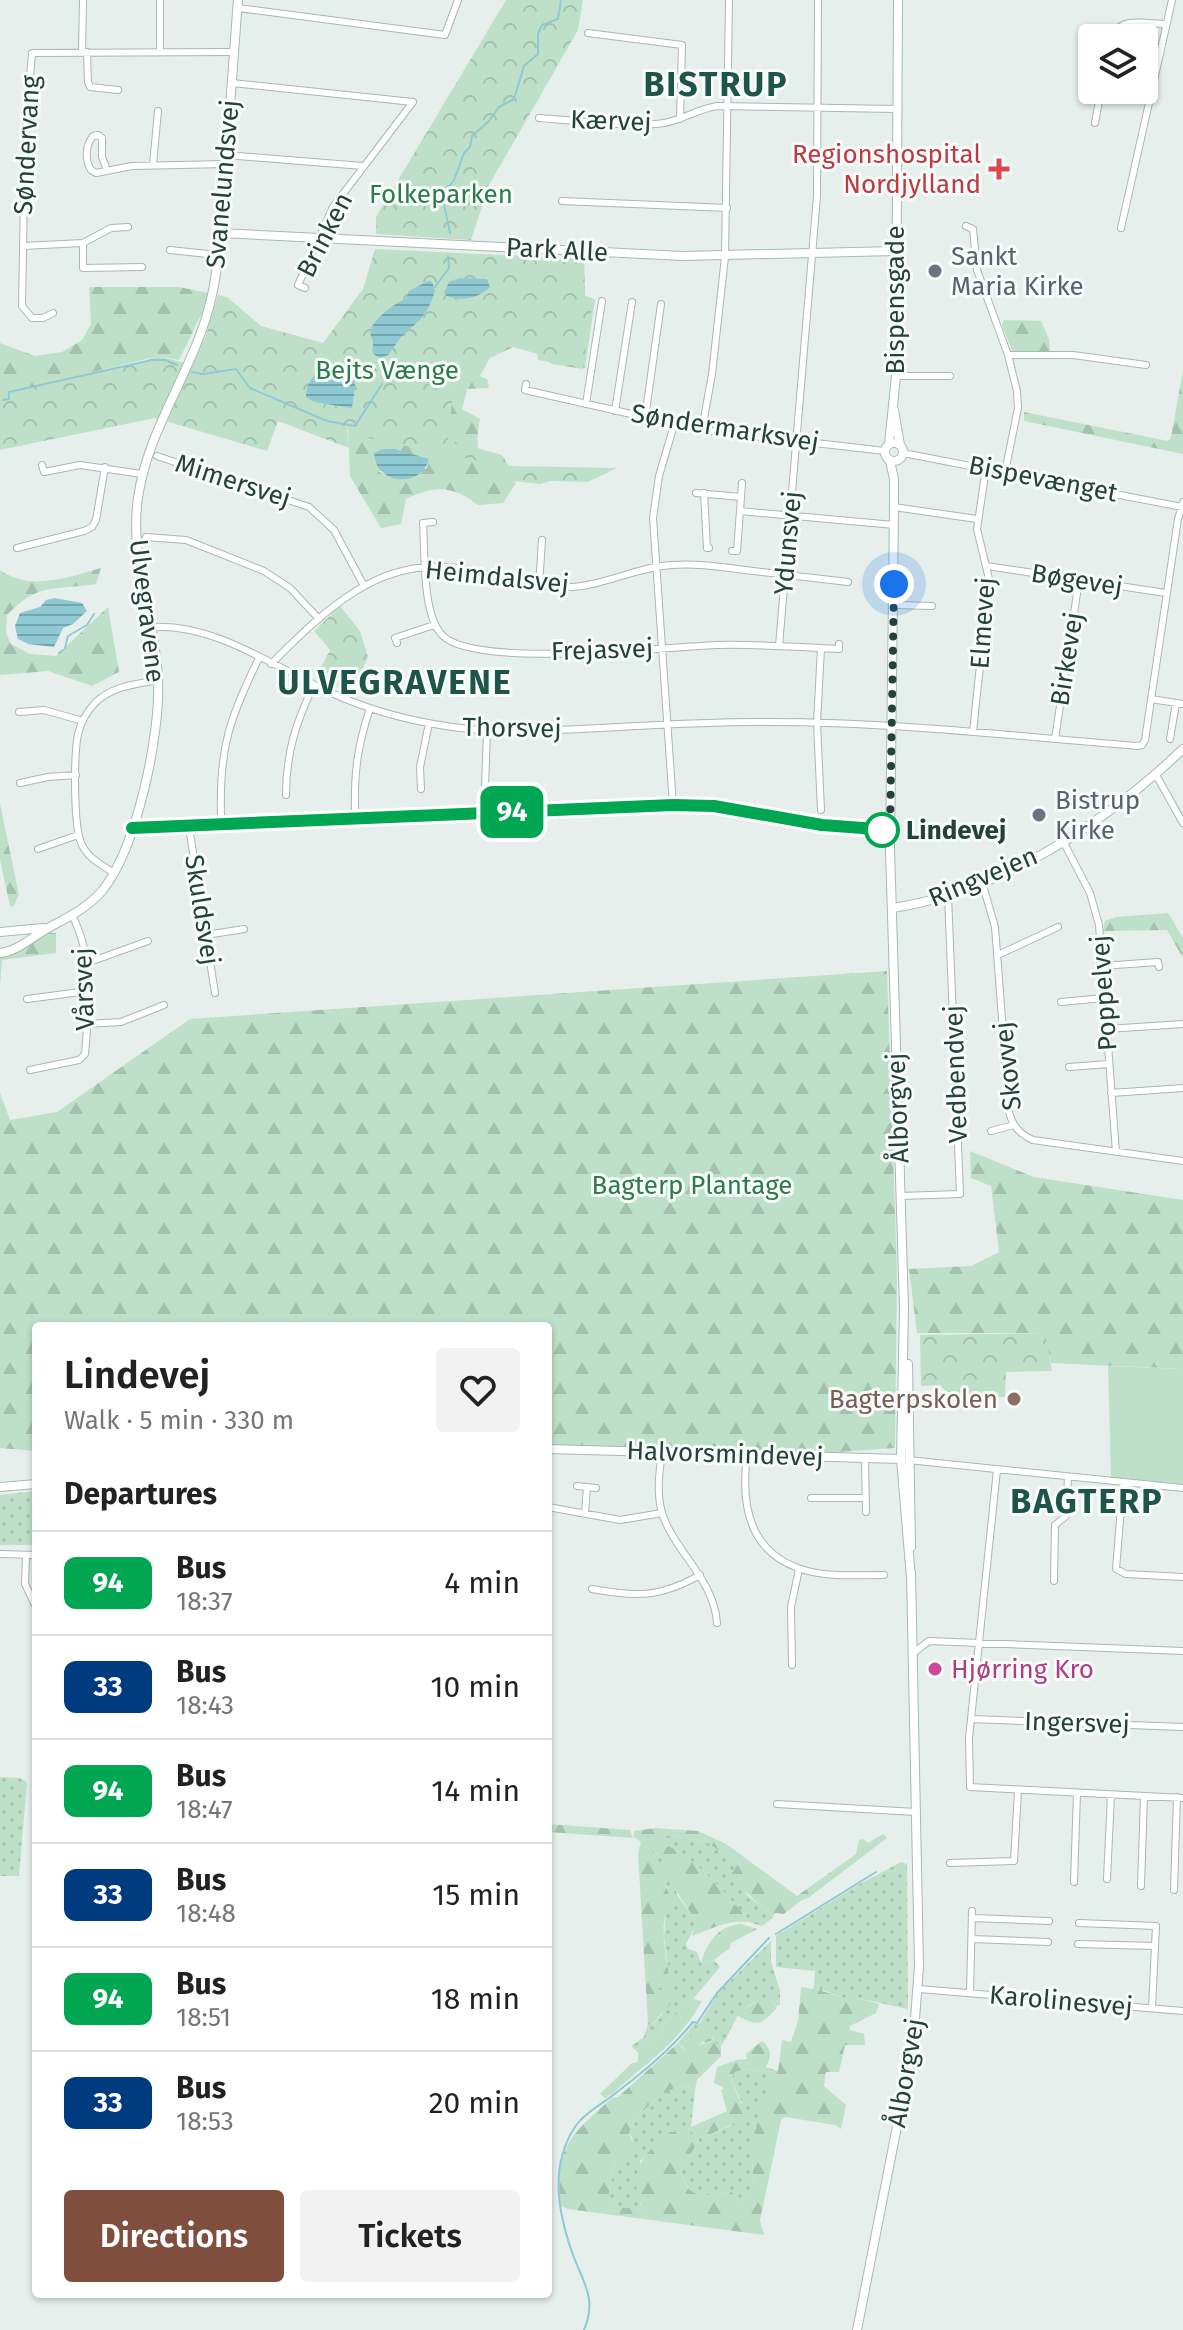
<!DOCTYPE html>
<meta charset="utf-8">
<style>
:root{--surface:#fff;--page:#f2f2f2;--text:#222;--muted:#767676;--line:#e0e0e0;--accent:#804e3d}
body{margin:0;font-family:"Fira Sans",sans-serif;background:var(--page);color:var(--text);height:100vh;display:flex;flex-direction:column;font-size:30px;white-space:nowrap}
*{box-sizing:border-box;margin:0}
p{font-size:26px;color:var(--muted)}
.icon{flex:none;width:44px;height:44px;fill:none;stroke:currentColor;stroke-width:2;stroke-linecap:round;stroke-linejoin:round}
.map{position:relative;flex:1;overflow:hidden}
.panel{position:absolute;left:32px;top:1322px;width:520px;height:976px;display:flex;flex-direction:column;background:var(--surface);border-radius:8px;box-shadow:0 2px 6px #0004}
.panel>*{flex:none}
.badge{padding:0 16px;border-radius:12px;font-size:28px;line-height:52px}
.fabs{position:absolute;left:1078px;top:24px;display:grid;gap:16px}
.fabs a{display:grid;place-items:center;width:80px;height:80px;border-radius:8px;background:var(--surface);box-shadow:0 2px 6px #0004;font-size:40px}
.you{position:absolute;width:40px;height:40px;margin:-20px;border:6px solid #fff;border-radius:50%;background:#1a73e8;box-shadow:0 0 0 12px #1a73e833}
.map>.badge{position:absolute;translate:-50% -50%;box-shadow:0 0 0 4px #fff}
h2{padding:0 32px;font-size:30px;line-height:72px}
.round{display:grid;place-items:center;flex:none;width:84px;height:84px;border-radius:8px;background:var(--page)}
.head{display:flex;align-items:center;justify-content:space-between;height:136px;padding:0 32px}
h1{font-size:38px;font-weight:600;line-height:60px}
.button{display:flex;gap:16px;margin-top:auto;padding:16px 32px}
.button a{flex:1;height:92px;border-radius:8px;background:var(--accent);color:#fff;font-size:32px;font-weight:600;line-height:92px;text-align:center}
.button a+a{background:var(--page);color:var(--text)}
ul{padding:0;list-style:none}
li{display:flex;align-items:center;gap:24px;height:104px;padding:0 32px;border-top:2px solid var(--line)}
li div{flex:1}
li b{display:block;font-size:30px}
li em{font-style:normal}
li .badge{min-width:88px;font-weight:700;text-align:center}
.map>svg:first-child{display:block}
.grass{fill:url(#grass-dots)}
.forest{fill:url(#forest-firs);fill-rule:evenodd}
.park{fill:url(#park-crowns)}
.garden{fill:#bfe0c8}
.water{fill:url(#water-rules)}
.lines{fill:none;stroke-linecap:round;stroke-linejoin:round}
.stream{stroke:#8ec9d4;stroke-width:2}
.street-casing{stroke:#a8b8b2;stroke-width:8}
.secondary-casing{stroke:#a4bbb3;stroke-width:10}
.street{stroke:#fff;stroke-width:6}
.secondary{stroke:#fff;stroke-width:8}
.line-casing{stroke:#fff;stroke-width:18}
.line{stroke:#00a651;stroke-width:12}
.walk{stroke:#24423a;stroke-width:8;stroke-dasharray:0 14.4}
.health-dot{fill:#e0444e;stroke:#f7fbf9;stroke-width:3}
.worship-dot{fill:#6b7280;stroke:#f7fbf9;stroke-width:3}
.stop-dot{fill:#fff;stroke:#00a651;stroke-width:4}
.education-dot{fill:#8d6e63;stroke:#f7fbf9;stroke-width:3}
.hotel-dot{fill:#d1479c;stroke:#f7fbf9;stroke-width:3}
.labels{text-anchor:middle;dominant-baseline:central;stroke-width:6;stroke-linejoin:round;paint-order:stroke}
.street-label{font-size:26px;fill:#24423a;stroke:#f7fbf9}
.health-label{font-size:26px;fill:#be3a42;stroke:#f7fbf9;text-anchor:end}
.park-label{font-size:26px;fill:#2d7a4b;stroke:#f7fbf9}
.worship-label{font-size:26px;fill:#5b616d;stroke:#f7fbf9;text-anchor:start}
.stop-label{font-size:26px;font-weight:bold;fill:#24423a;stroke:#f7fbf9;text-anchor:start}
.education-label{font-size:26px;fill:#785e54;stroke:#f7fbf9;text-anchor:end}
.hotel-label{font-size:26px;fill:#b23c85;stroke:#f7fbf9;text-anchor:start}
.district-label{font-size:34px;font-weight:bold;letter-spacing:2px;fill:#1f5548;stroke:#f7fbf9}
</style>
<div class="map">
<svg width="1183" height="2330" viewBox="0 0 1183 2330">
<defs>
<pattern id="grass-dots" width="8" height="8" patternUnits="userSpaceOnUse" patternTransform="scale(2)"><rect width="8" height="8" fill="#bfe0c8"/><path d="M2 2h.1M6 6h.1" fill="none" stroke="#a4c1ad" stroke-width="1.8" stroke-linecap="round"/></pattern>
<pattern id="forest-firs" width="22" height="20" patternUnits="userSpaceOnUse" patternTransform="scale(2)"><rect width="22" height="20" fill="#bfe0c8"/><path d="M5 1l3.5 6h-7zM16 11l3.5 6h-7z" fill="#a4c1ad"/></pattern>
<pattern id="park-crowns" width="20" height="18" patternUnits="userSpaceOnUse" patternTransform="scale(2)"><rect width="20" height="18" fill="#bfe0c8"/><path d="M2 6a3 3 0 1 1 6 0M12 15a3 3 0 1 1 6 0" fill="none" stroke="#a4c1ad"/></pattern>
<pattern id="water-rules" width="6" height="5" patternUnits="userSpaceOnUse" patternTransform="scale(2)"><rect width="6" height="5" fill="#8ec9d4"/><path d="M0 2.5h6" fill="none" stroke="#74a5ad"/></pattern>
</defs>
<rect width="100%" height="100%" fill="#e6efeb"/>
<!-- grass -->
<path class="grass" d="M36,1491v54h-36v-50z
M0,1777l20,1 7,4 -8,94h-19z
M664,1835l41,6 33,23 9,31 27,22 -12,9 -13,-4 -4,-7c-23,-24 -47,-56 -79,-70z
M652,1847l11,14 15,35 19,26 -11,22 2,5 9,3 4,11 13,-3 6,7 -27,32 -28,22 -2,8 -25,24 -7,-7 13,-9 4,-13 4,1 9,-9 11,-21 -13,-1 -1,-6 12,-4 -6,-48 4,-48 -13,-20z
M901,1862l6,2 1,145 -51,-11 -2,4 -33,-12 -1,-4 -7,-1 1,-14 -39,-4v-31l80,-50z
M771,1941v21l9,28v15l-4,1 -6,-7c-36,5 -32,23 -49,47l-10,-5 3,-4 -24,1 -8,6v3l-4,-4 16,-19 6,-1 18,-30z
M766,2067l12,4 -9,10 -17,83 2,20 -16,20 -6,-12c-23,5 -46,8 -51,-21l18,-31 -23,-9 -6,1 -30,29v42l4,7 -33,-3 -2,-15 6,-30 9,-7 9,-16 -4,-6c4,-16 35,-45 53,-47 2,0 10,3 13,4l-4,37 -3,3 15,8 29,-13 10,-22 -11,-24 4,-7 11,-3 16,2z"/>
<!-- forest -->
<path class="forest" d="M584,259l1,37 10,4 -10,68 -47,-8 -1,-8 -23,-6 -32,14 -2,16 7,3 2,9 -22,1 -5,20 18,10c-8,43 3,41 36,64l-13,20 -25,2c-25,-20 -44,-20 -72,-6l-5,25 -20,4 -31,-52 -2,-48 98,12 9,-64 -1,-24 55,-22 56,36 13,-19zM429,459l-2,9c-18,8 -31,15 -49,3z
M89,287h90l29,6 -5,18 -24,49 -20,-4 -145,35 -14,-1v-47l35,13 27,-4 20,-12 9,-16z
M1004,320l37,1 8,18 1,13 -38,-1 -10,-26z
M1183,370v84l-159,-33v-9l144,29 3,-4z
M101,568l-5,16c-43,7 -55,-3 -89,31l-1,18 5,11 19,10 26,2 52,-49 11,65 -27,14 -44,-15 -48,4v-105c30,22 68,7 101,-2z
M0,804l19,91 -6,12 -3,-1 -10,-46z
M1168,913l15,25v20l-16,-28 -64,1 2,-10 11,-4z
M45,932l11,1v20l-54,7 -2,25v-30z
M887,971l10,301 -2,176 -71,5 -276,-8v-119h-512v125l-36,-3v-355l10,27 47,-8 133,-93z
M970,1151l64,26 149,23v169l-132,-6 -7,-30h-127l-8,-64 62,-3 28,-14 -8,-66 -20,-8z
M548,1824l82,6 3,8 -85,-6z
M656,1828l42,3 28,13 71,52 59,-42 3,-14 4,-1 5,4 15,-9 4,4 -79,60 -6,2 -18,14 -9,-1 -2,3c-17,-13 -29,-25 -41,-43l6,-9 -33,-23 -41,-6 2,10c32,14 56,46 79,70l4,7c-20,-3 -38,7 -57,14l4,-15 -29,-44 -4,-16 -10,-13 2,20 9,9 7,25c-15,24 -3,56 -1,82l-1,3 -10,1v6l13,1v7l-21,24 -3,-2 -10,-171 3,-11 -7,-5v-6z
M741,1924l16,5 -26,14 -1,5 -16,12 -13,3c6,-21 17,-37 40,-39z
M814,1985l8,1v5l32,10 3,-3 22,6 -3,9 -26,13v4l14,4 1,11h-20l-6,27h-13l-2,14 22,19 -5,24 -6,-4 -50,-8 -4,3 -21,100 4,15 -196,-26 -7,-3c-8,-59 11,-72 51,-108l6,-1 60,-54 6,7 27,-9 10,5v10l-24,24 -2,10c-2,-1 -11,-4 -13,-4 -18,2 -49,31 -53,47l5,14 -7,3 -3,5 2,6 -6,-2 -5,3 -6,30 2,14 33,4c-19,-38 -2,-54 26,-78l6,-1 21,6 2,3 -18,31c4,29 28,26 51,21l7,11 15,-19 -2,-20 5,-43 12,-40 9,-10 4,-31 9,2 7,-21 3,-34 12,2z
M693,1999l9,2c-22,41 -56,62 -89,92l-8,5 -5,-4 32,-31 6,-1v-9l25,-24 2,-8z
M770,1999l7,9c-17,17 -17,19 -39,8v-4l22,-12z
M762,2041c11,8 10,20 0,30l-16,-2 -11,3 -4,7 14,34c-10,13 -28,17 -42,25l-15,-8 3,-3 36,-16 -6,-21 3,-2 -10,-5 3,-16 19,-7 11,-1 -1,-5z"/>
<!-- park -->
<path class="park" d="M506,0h77l-5,30 -89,155 -18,55 -95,-6v-17z
M375,249l209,10 1,37 8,2 -10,71 -31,-5 -14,-10 -25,-7 -23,11 -11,19 -24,-5 -7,68 54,15 7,11 108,2 -29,14 -38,-1 -10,3 -37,-4 -19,-18 -116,-24 -21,-9 2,19 -71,-27 -11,30 -112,-33 -155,32v-60h14l120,-26 25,-8 34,9 13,-30 12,-40 9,2 34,29 62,17 40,-54z
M340,606l20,25 8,26 -16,37 -36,-17 14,-27 -16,-19z
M1045,1333l7,38 -46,1 -1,25h-53l-12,-12 -19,1 -1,-51z
M703,2024l12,8 -5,11 -7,-1 -13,9 -6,-1 -2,-6 8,-6 5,-13z"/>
<!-- garden -->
<path class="garden" d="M1108,1366l75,3v115l-72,-7z"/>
<!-- water -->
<path class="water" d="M459,278l28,1 3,8c-11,11 -28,15 -43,9l-3,-3 5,-11z
M428,281l4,1 3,9 -6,16 -9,13 -19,17 -13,18 -8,3c-10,-5 -7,-6 -7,-16 -1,-7 -4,-5 -2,-13 4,-11 25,-27 35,-30l3,-8z
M332,365l4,9 16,-2 3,5v11l-3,20 -38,-6 -8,-5c0,-16 12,-29 26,-32z
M382,449h13l34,10c-6,28 -53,28 -55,-6z
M55,598l27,5 5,8 -14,13 -10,4 -9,19 -26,-3 -10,-5 -3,-13 5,-13 20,-6 6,-7z"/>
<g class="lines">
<!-- stream -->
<path class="stream" d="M450,233l-8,-38 12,-15 10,-27 6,-6 2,-11 17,-15 10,-14 15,-8 10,-33 14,-12v-20l4,-9 16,-6 3,-19
M435,287l14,-19 -1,-12
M192,372l11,2 33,-5 14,19 77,33 28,5 27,-42
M3,400l6,-1v-7l143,-32h13l12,5
M65,648l3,-12 19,-11 7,-11
M59,653l4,-3
M776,1934l100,-62
M584,2330c13,-31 0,-46 -11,-75 -15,-42 -24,-89 2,-128 9,-14 29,-24 42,-35 28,-21 54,-43 76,-70l4,1 20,-30 52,-55"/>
<!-- street casing -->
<g class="street-casing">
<path id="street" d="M238,8l207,27 13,-35
M588,33l94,12 -2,74
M1112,38c7,-23 35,-14 54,-14
M160,51v-51
M82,52l1,-52
M87,52l1,30 2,5 28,3
M232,83l181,19
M539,118c36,2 91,10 125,5 18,-3 34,-14 53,-17l180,3
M1095,123l6,-33
M226,155l137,11
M153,165l5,-54
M107,170l-5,-13v-19l-4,-3 -5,1c-8,10 -8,24 -2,34l5,3 36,-7 93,-2
M562,201l165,7
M966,226l7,3 4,41 31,85 9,36 1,17 -13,64
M1121,228l51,-228
M83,243v25l59,-1
M23,246l60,-3 28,-15 17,-1
M170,250l47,5
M305,288l-7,-3 35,-78 80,-105
M53,313l-10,5h-11l-10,-12 3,-167 7,-86 202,-1
M1008,355h65l73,10
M896,376h54
M526,384l-1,6 177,40 183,21
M586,404l16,-103
M615,411l17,-109
M645,418l16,-114
M702,430l10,-56 13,-117 4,-257
M903,453l279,54
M157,456l152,51 25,23 29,54
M42,465l2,7 36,-7 62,9
M696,493l45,4 -4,54h-5
M704,493l3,55h2
M741,497l1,-14
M894,507l83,12
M740,511l154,14
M433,522l-10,1c2,29 -1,91 19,112 32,34 224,12 276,10 40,-1 81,2 121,4v-5
M146,537l40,3 78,31 26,17 29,31
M17,548l67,-17 8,-4 4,-7 9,-53
M987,566l179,27
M539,586l3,-46
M894,605l38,1
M152,627c67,-4 130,46 191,71 36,15 77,25 117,30 40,5 80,3 121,1 62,-3 125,-8 187,-7 124,0 246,14 369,24l5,-1 3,-5 33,-221 5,-17
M397,643l-2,-5 39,-13
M779,646l38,-450 1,-196
M821,648l-4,75 4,87
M271,664c54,-54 110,-110 192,-95 37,7 70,19 108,18 35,-2 66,-20 101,-22 24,-2 49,2 73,5 34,4 68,8 103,12
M1151,699l32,5
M19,712l25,-2 39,11
M973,732l16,-153 -12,-50 9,-61
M1055,739l24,-159
M1170,739l6,-36
M1156,775l27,48
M20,783l28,-6 28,-2
M485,787l2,-56
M421,789l-1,-22 9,-44
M286,795c0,-41 10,-74 28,-110
M673,805l-20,-287 6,-42 15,-51
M355,810c-1,-39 3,-65 15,-102
M221,817c-2,-68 8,-98 38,-159
M189,827l26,166
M132,828l541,-23 41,1 108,19 68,5
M1063,841l27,52 9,32 17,227
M38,849l40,-14
M114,873c-12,-8 -26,-15 -32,-28 -9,-17 -8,-91 -4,-111 3,-12 9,-23 18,-32 17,-16 40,-18 62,-22
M982,882l13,45 14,184c3,15 11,23 24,29l150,21
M206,935l38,-6
M998,955l60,-28
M87,963l61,-22
M1102,966l56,-4 1,5
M27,999l61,-8
M1061,1002l43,-4
M87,1024l34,-2 43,-17
M1107,1029l76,-5
M1069,1067l40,-3
M30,1070l49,-10 6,-6c4,-46 9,-95 -12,-137
M1111,1093l72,-5
M991,1131l23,-6
M900,1196l60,-2 -12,-299
M662,1452c-3,21 -6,43 1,64 14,38 51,64 54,107
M747,1456c-6,46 1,94 51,112 27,10 59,7 86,7
M865,1458l1,54
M908,1460l275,28
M997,1470l-28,268 1,49 213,11
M1123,1483l-7,86 10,5 57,3
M577,1486l19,2
M811,1498h54
M548,1507l72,13 42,-7
M585,1513l2,-26
M0,1554l36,1
M26,1555l-1,29 11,23
M1054,1581l1,-56 11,-9 2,-39
M592,1589c44,8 67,9 108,-14
M912,1654l17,-13 254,10
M792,1665l-1,-58 8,-38
M971,1719l212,8
M777,1804l139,8
M950,1863l64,-2 4,-70
M1107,1879l4,-84
M1074,1882l3,-89
M1141,1886l3,-90
M1174,1890l3,-93
M972,1918l77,3
M1079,1923l77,3 -4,82
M972,1939l76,3
M1078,1944l77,2
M919,1989l264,22
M970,1993l2,-82"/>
</g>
<!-- secondary casing -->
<g class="secondary-casing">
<path id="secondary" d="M220,233l463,23 211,-5
M894,410l6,35
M885 452a9 9 0 1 1 18 0a9 9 0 1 1-18 0Z
M889,444l7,-68 2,-376
M890,461l4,18v28l-4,342 14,459 -3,151 10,119
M893,908c109,-17 211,-84 290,-159
M0,932l43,-4
M0,953c18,-2 32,-16 48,-25 20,-11 38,-19 54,-37 35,-43 59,-158 56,-213 -3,-60 -29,-119 -20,-180 10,-72 59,-132 74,-203 8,-35 9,-73 12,-108 5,-63 9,-125 14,-187
M908,1364l3,183
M548,1449l353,10
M0,1487l36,-3
M857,2330l56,-285 6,-79 -8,-394"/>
</g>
<!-- street -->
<use href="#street" class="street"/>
<!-- secondary -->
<use href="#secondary" class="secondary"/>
</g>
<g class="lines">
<!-- line casing -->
<g class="line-casing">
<path id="line" d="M132,828l541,-23 41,1 108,19 68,5"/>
</g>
<!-- line -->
<use href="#line" class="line"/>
<!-- walk -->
<path class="walk" d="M882,830h8l4,-246"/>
</g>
<!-- markers -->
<path class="health-dot" d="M995 157h8v8h8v8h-8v8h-8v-8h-8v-8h8z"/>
<g class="worship-dot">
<circle cx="935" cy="271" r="8"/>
<circle cx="1039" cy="815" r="8"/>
</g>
<circle class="stop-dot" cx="882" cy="830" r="16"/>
<circle class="education-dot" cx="1014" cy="1399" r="8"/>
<circle class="hotel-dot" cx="935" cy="1669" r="8"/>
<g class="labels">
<!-- street labels -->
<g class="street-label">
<text transform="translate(611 121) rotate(2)">Kærvej</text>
<text transform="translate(27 145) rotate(-87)">Søndervang</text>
<text transform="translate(223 184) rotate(-85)">Svanelundsvej</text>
<text transform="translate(325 235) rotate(-63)">Brinken</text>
<text transform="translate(557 250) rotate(3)">Park Alle</text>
<text transform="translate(895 300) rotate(-90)">Bispensgade</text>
<text transform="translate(725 428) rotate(9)">Søndermarksvej</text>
<text transform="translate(1043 479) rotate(11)">Bispevænget</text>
<text transform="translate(233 481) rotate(18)">Mimersvej</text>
<text transform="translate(788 543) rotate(-85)">Ydunsvej</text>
<text transform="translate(497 577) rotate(6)">Heimdalsvej</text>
<text transform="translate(1077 580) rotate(9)">Bøgevej</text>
<text transform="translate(147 611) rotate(83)">Ulvegravene</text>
<text transform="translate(983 623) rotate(-86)">Elmevej</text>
<text transform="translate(602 650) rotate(-2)">Frejasvej</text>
<text transform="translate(1067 659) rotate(-81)">Birkevej</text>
<text transform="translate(512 728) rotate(1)">Thorsvej</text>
<text transform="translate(983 877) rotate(-23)">Ringvejen</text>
<text transform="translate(202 910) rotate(81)">Skuldsvej</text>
<text transform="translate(84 989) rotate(-92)">Vårsvej</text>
<text transform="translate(1104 993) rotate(-94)">Poppelvej</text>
<text transform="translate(1008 1066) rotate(-96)">Skovvej</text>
<text transform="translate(956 1074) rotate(-92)">Vedbendvej</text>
<text transform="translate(898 1108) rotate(-92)">Ålborgvej</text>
<text transform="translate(725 1454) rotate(2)">Halvorsmindevej</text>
<text transform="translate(1077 1723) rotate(2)">Ingersvej</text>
<text transform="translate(1061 2001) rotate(5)">Karolinesvej</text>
<text transform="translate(906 2073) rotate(-80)">Ålborgvej</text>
</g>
<!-- health labels -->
<g class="health-label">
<text x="981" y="154">Regionshospital<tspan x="981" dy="30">Nordjylland</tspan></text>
</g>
<!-- park labels -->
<g class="park-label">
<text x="441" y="194">Folkeparken</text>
<text x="387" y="370">Bejts Vænge</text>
<text x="692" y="1185">Bagterp Plantage</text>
</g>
<!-- worship labels -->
<g class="worship-label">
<text x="951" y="256">Sankt<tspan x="951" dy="30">Maria Kirke</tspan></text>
<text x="1055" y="800">Bistrup<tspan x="1055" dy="30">Kirke</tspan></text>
</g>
<!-- stop labels -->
<g class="stop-label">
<text x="906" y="830">Lindevej</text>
</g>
<!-- education labels -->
<g class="education-label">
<text x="998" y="1399">Bagterpskolen</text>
</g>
<!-- hotel labels -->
<g class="hotel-label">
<text x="951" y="1669">Hjørring Kro</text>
</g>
<!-- district labels -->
<g class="district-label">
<text x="716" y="84">BISTRUP</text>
<text x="395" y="682">ULVEGRAVENE</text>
<text x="1087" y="1501">BAGTERP</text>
</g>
</g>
</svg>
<div class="fabs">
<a><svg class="icon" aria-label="layers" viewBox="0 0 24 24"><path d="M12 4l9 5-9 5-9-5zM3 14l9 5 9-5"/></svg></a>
</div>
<div class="you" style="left:894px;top:584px"></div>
<b class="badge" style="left:512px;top:812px;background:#00a651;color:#fff">94</b>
<section class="panel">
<div class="head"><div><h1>Lindevej</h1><p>Walk · 5 min · 330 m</p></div><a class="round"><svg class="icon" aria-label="heart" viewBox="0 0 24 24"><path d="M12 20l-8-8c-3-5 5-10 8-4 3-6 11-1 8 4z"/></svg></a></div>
<h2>Departures</h2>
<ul>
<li><span class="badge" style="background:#00a651;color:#fff">94</span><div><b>Bus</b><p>18:37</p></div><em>4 min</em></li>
<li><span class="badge" style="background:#003b80;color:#fff">33</span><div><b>Bus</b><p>18:43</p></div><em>10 min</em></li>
<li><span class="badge" style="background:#00a651;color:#fff">94</span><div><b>Bus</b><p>18:47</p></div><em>14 min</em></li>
<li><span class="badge" style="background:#003b80;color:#fff">33</span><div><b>Bus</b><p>18:48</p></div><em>15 min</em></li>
<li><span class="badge" style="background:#00a651;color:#fff">94</span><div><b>Bus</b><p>18:51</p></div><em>18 min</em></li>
<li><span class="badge" style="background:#003b80;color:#fff">33</span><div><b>Bus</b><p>18:53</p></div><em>20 min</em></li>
</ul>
<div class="button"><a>Directions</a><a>Tickets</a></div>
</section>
</div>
